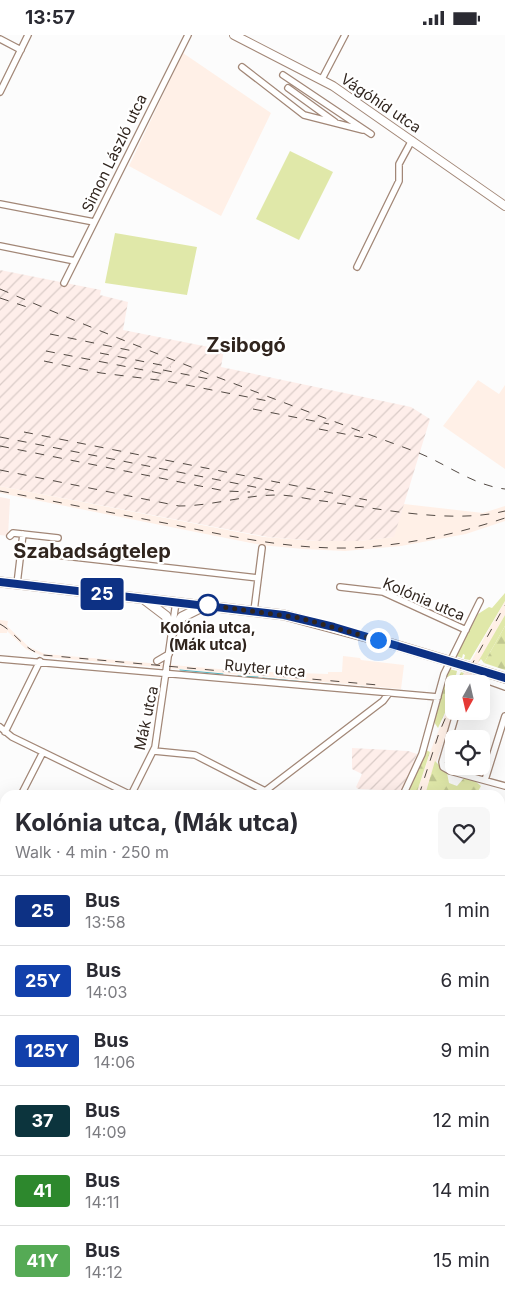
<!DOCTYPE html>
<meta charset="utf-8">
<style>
:root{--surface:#fff;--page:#f7f7f7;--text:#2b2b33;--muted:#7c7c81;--line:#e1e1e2}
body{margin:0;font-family:Inter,sans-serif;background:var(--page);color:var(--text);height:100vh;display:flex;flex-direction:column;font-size:19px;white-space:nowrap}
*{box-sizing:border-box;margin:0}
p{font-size:16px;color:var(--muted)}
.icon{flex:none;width:28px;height:28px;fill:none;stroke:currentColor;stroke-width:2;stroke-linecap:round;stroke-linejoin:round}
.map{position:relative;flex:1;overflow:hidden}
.details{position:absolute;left:0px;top:755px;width:505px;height:515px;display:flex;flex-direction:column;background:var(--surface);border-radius:15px 15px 0 0;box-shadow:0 5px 20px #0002}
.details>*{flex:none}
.badge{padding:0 10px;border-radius:4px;font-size:18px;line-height:32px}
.needle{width:32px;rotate:188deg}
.fabs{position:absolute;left:445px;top:640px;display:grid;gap:10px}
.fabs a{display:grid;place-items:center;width:45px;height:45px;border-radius:8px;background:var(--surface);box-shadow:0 5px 20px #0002;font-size:25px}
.you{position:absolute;width:25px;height:25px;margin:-12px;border:4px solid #fff;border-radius:50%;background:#1a73e8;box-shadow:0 0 0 8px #1a73e833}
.map>.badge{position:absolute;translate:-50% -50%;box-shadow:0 0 0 2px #fff}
.round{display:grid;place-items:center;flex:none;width:52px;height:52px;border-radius:8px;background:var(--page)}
.summary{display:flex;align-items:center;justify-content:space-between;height:85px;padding:0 15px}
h1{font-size:24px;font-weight:700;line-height:38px}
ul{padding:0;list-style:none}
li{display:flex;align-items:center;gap:15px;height:70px;padding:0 15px;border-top:1px solid var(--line)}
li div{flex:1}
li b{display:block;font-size:19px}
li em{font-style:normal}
li .badge{min-width:55px;font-weight:700;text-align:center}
.status{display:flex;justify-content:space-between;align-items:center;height:35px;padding:0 25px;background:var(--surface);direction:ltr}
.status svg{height:14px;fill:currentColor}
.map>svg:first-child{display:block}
.built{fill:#fff0e7}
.industrial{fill:url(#industrial-furrows)}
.education{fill:#fdeee8}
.green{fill:#e0e8a9}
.forest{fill:url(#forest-firs)}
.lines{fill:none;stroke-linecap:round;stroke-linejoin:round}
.stream{stroke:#51b5c2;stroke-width:1}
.street-casing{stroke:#a28777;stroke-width:8}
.secondary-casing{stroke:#a28777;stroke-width:10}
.primary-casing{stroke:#a28777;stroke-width:11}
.street{stroke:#fff;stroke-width:5.5}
.secondary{stroke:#fff;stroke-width:8}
.primary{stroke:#fff;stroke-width:9}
.rail{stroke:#534a44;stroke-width:1;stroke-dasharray:9 9;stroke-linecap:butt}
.primary-bridge-casing{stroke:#a28777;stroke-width:11;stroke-linecap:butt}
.primary-bridge{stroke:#fff;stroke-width:9}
.line-casing{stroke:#fff;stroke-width:11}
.line{stroke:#0d3184;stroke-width:8}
.walk{stroke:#30251e;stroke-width:5;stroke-dasharray:0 9}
.stop-dot{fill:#fff;stroke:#0d3184;stroke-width:2.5}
.labels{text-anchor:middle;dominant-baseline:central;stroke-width:4.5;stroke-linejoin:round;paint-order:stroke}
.street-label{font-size:15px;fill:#30251e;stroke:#fff}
.stop-label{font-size:15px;font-weight:bold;fill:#30251e;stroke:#fff}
.district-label{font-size:20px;font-weight:bold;fill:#30251e;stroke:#fff}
</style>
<div class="status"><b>13:57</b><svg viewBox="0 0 49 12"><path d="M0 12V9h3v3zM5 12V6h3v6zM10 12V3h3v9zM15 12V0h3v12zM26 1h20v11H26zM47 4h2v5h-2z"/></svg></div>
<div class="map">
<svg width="505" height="1270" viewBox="0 0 505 1270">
<defs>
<pattern id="industrial-furrows" width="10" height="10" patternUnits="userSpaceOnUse" patternTransform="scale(1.25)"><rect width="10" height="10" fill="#feeeea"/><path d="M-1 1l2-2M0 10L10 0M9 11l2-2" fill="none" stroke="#daccc8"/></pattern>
<pattern id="forest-firs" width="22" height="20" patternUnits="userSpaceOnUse" patternTransform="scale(1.25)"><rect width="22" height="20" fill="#e0e8a9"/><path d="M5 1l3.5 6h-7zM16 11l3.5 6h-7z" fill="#c0c791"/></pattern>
</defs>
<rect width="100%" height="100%" fill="#fcfcfc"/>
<!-- built -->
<path class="built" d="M183,18l88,60 -50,103 -92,-50z
M478,345l21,14 6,-9v84l-62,-43z
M0,451l264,51 53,4h42l34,-4 11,-33 79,9 22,-7v15l-39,13 -65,12 -56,5 -42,-2 -42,-4 -261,-52z
M505,566v14l-38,69h-9z
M0,585l8,1 -1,5 22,21 16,7 197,17 86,3v-2h14l1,-16 17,2 1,2 43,5 -3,24 -356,-32 -19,-8 -19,-18v2h-7z
M454,658v18l-29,84h-9l16,-48z"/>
<!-- industrial -->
<path class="industrial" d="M0,235l101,20 -1,5 28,7 -5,28 101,20 -3,17 190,40 19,12 -36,118 -35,4h-42l-49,-4 -268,-51z
M352,713l56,3 9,3 -16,37 -43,-2 -2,-2 6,-13 -10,-5z"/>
<!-- education -->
<path class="education" d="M0,462l10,2 -2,37 -8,-1z"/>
<!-- green -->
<path class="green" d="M290,116l43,21 -34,68 -43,-21z
M115,198l82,14 -10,48 -82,-12z
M505,558v8l-35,59 -6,-1 1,-4 -2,-1 -1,4 -6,-2 22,-42 11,-7 3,1z
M505,580v11l-21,37 -3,-4 -3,3z
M504,796l1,101 -1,4 -4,-2v-99z"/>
<!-- forest -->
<path class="forest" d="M505,591v44l-21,-7z
M449,634l8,2 -1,4 3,1 2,-4 3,1 -6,11h-4v9l-16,35 -4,-6z
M426,715l4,2 -14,43h-11z
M435,726l12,12 2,10 8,3 7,-8 10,2 7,6 -5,9h-51z"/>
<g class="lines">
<!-- stream -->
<path class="stream" d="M180,635l43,4
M238,641l20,1
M263,643l94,9
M361,652l17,2"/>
<!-- street casing -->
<g class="street-casing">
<path id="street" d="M0,4l21,11
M242,32l62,48 59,15
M283,40l88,59
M322,44l23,-44
M288,53l47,34
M0,57l28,-57
M0,169l94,18
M0,211l75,15
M357,232l42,-86v-17l13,-24
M64,248l124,-248
M10,501l3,-3 45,5
M21,516l237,27
M17,549l6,-50
M340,552l43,5 83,38
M254,576l8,-63
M0,624l438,38
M157,626l12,-7
M476,649l4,-6 25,9
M457,676l-15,51 1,5 7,4 55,15
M0,692l12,10 119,58
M5,697l35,-71
M154,716l41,4 78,40
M485,745l20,-64
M21,760l22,-43
M131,760l24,-48 21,-145
M260,760l123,-94 6,-8
M403,760l19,-41 22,-80 36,-73
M0,802l5,-10
M0,906l5,3
M0,983l5,-20
M500,1051l5,-11
M0,1161l5,-5
M500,1164l5,2
M0,1174h5
M489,1265l16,1
M0,1267l5,-22
M3,1270l11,-5
M148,1270l3,-5
M275,1270l2,-5
M501,1270l4,-21"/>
</g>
<!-- secondary casing -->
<g class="secondary-casing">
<path id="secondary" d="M234,0l99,51 172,120"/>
</g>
<!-- primary casing -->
<g class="primary-casing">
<path id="primary" d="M0,547l284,33 108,29
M145,565l21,16 6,17
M172,598l10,-16 20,-10"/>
</g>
<!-- street -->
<use href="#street" class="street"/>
<!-- secondary -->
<use href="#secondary" class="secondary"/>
<!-- primary -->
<use href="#primary" class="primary"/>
<!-- rail -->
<path class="rail" d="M0,254c135,58 273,110 411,161 32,11 60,35 94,39
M0,263l27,9
M50,299l88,18
M46,316l123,24
M100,318l71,14
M44,326l57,12 65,8 102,20
M163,335l51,10
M253,374l76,15
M319,394l46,9
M24,397l343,68
M0,402l280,55
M0,411l225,45 25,1
M0,435l179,36c33,0 65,-11 98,-11 13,0 26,3 38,5 58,7 134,25 190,11
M0,456c58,11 117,23 175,34 58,12 115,24 174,23 53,-2 105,-13 156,-30
M0,589c16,9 24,26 43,31l335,30
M461,649l44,-79
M419,760l20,-62 15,-35
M281,1270l1,-5"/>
<!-- primary-bridge casing -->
<g class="primary-bridge-casing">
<path id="primary-bridge" d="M392,609l113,34"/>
</g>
<!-- primary-bridge -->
<use href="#primary-bridge" class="primary-bridge"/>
</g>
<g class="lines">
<!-- line casing -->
<g class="line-casing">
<path id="line" d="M0,547l284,33 50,12 171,51"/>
</g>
<!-- line -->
<use href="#line" class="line"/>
<!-- walk -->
<path class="walk" d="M208,570l92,13 78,22"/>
</g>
<!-- markers -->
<circle class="stop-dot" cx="208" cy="570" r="10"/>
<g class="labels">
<!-- street labels -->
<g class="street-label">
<text transform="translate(381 68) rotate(34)">Vágóhíd utca</text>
<text transform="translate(114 118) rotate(-64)">Simon László utca</text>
<text transform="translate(424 564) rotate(23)">Kolónia utca</text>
<text transform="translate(265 633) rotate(5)">Ruyter utca</text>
<text transform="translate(146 683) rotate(-78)">Mák utca</text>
</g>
<!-- stop labels -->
<g class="stop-label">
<text x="208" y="592">Kolónia utca,<tspan x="208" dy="17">(Mák utca)</tspan></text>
</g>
<!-- district labels -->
<g class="district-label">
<text x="246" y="310">Zsibogó</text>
<text x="92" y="516">Szabadságtelep</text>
</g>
</g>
</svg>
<div class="fabs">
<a><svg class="needle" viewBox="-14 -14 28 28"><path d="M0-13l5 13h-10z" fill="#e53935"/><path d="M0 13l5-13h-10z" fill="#7c7c81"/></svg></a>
<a><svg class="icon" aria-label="locate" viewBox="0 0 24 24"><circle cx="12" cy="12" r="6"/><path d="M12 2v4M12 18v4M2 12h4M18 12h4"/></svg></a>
</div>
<div class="you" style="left:378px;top:605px"></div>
<b class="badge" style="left:102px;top:559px;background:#0d3184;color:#fff">25</b>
<section class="details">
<div class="summary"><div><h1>Kolónia utca, (Mák utca)</h1><p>Walk · 4 min · 250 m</p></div><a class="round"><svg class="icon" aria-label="heart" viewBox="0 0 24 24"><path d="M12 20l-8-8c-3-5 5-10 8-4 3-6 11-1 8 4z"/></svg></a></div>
<ul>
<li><span class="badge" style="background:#0d3184;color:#fff">25</span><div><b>Bus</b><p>13:58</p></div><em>1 min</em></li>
<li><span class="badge" style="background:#1240ab;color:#fff">25Y</span><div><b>Bus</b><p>14:03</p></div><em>6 min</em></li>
<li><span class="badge" style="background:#1240ab;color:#fff">125Y</span><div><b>Bus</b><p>14:06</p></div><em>9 min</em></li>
<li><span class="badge" style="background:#0c343d;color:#fff">37</span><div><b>Bus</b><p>14:09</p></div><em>12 min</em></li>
<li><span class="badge" style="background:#2d882d;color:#fff">41</span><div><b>Bus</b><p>14:11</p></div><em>14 min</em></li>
<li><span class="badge" style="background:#5a5;color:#fff">41Y</span><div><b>Bus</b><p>14:12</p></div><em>15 min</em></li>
</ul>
</section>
</div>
